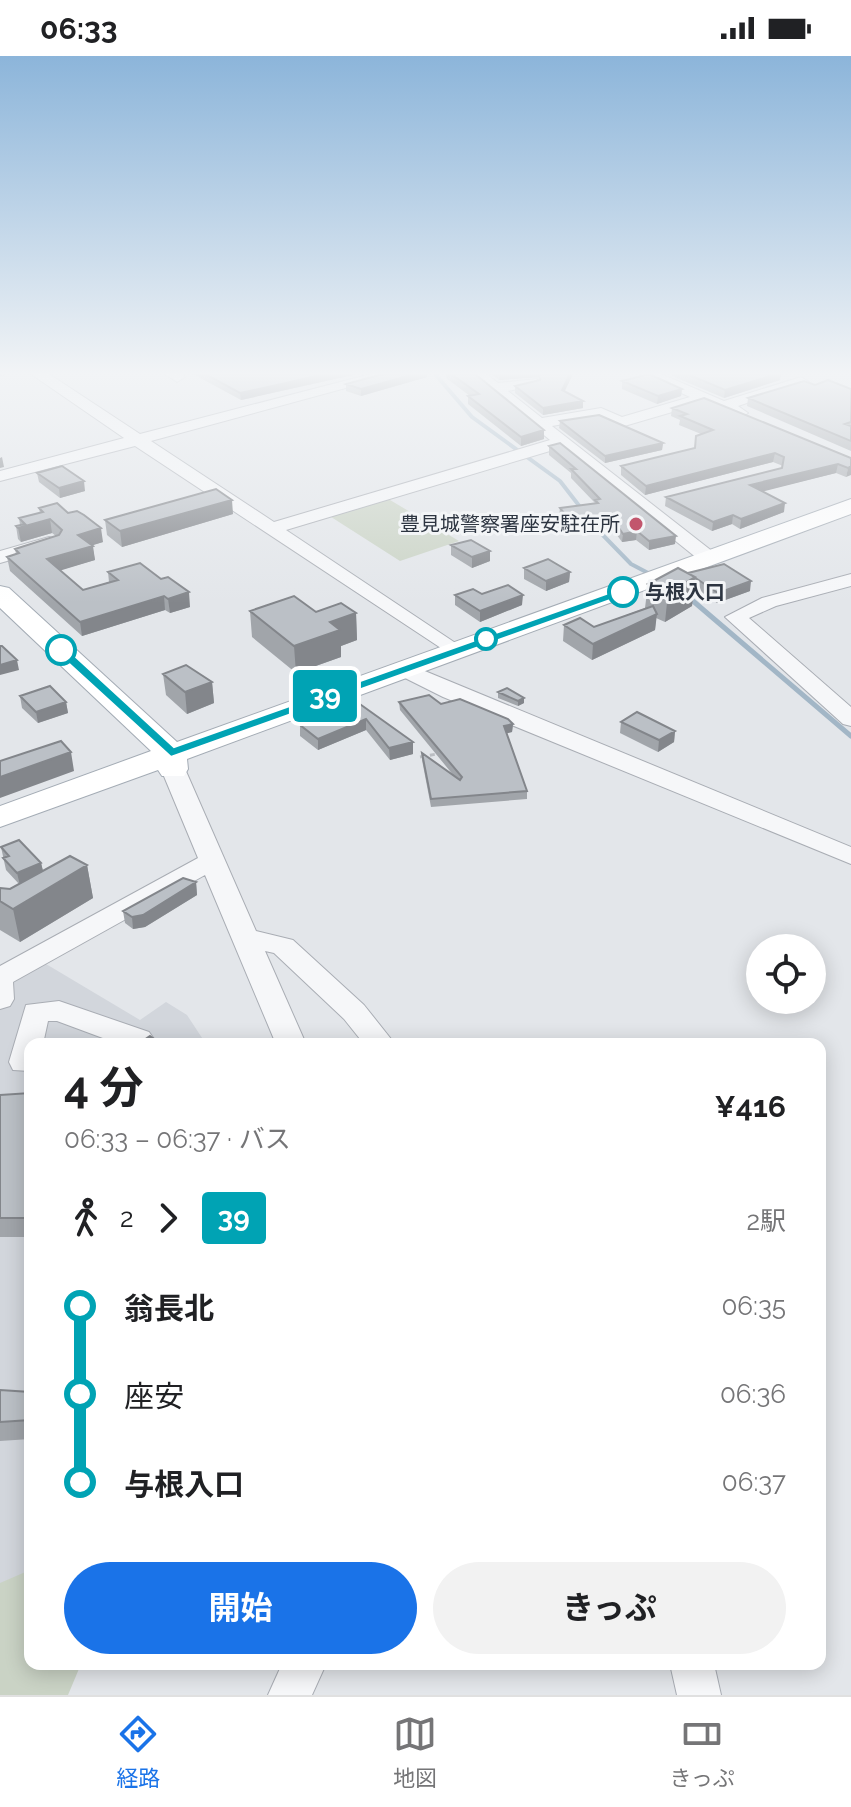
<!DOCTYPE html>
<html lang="ja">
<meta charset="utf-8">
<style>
:root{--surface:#fff;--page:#f2f2f2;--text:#202124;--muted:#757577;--line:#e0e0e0;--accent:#1a73e8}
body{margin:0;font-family:Raleway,"Noto Sans JP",sans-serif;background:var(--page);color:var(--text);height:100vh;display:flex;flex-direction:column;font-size:30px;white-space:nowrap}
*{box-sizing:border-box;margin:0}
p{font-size:26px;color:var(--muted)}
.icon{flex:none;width:44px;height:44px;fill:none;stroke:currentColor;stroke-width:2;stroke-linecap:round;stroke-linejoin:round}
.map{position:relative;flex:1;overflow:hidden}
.sheet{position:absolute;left:24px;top:982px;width:802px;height:632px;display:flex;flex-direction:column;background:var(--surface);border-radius:16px;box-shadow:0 4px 20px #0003}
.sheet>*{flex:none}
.badge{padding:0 16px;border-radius:6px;font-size:28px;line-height:52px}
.controls{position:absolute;left:746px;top:878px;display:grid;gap:16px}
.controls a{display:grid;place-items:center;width:80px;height:80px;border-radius:50%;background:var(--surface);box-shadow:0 4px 20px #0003;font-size:40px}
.map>.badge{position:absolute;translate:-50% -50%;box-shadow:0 0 0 4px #fff}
.legs{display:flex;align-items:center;gap:12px;height:88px;padding:0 40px;font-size:26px}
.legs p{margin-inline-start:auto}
.headline{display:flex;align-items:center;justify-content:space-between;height:136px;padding:0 40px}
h1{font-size:44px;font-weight:700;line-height:60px}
.primary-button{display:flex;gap:16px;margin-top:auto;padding:16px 40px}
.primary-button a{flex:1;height:92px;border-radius:48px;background:var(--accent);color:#fff;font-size:32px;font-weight:700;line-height:92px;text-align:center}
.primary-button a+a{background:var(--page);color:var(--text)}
ul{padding:0 40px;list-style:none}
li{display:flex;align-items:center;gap:28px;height:88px;font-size:30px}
li i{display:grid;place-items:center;width:12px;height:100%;margin:0 10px;background:currentColor}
li i::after{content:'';width:20px;height:20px;margin:-10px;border:6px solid;border-radius:50%;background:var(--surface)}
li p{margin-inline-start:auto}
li:first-child i{background:linear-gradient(#0000 50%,currentColor 0)}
li:last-child i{background:linear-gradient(currentColor 50%,#0000 0)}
.status{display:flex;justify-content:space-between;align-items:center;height:56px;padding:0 40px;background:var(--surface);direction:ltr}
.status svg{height:22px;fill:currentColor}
.tab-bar{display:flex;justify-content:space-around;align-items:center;height:112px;border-top:2px solid var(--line);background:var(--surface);font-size:22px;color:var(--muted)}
.tab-bar a{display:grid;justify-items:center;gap:4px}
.tab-bar .active{color:var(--accent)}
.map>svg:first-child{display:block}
.built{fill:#d2d6dc}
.green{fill:#cad3c5}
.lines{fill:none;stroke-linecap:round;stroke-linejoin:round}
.stream-far1{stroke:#a2b6c6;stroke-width:4}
.stream{stroke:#a2b6c6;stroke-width:5}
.minor-casing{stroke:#a9adb4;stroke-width:2}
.major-casing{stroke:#a4acb5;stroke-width:2}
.path-far1{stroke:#babdc2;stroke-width:2;stroke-dasharray:4 4;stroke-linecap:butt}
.path{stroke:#babdc2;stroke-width:3;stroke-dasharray:5 5;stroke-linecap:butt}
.minor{fill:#f6f7f9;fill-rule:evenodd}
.major{fill:#fff;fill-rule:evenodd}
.wall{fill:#a1a5aa}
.shaded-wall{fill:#83868b}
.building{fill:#bbc0c6;stroke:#83868b;stroke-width:2}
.line-1{fill:#00a3b4;stroke:#fff;stroke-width:2}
.poi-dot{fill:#c2566d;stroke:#f3f5f7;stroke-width:3}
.stop-1-dot{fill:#fff;stroke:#00a3b4;stroke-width:4}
.labels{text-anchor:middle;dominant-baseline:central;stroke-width:6;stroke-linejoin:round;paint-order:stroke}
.far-poi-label{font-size:20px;fill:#2d3541;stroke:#f3f5f7;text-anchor:end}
.far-stop-label{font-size:20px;font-weight:bold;fill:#2d3541;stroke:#f3f5f7;text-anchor:start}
</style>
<div class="status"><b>06:33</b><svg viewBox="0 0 49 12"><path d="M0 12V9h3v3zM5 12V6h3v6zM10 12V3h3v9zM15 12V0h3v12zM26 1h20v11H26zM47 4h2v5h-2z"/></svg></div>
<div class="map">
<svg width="851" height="1639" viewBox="0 0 851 1639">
<rect width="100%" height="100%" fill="#e3e6ea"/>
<!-- built -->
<path class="built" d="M46,908l94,56 26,-18 21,13 19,29h-176v526l-26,14 -4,-1v-617l17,13z"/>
<!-- green -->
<path class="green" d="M385,441l74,44 -59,20 -72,-46z
M30,1514v94h51l-13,31h-68v-112z"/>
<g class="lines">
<!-- stream-far1 -->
<path class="stream-far1" d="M435,318l37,43 88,64 24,31
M595,471l36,37 19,10"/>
<!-- stream -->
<path class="stream" d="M686,539l165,141"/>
<!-- minor casing -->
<g class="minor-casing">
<path id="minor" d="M31,318h18l91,60 231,-60h26l-246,67 123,81 276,-82 -81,-66h17l12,9 39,-4v6l-29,6 34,27 59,-10 21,9 68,-20 -50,-23h21l63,27 77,-24 8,5 -71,24 10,7 -8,5 -37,-15 -82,24 -22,-9 -47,8 165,129 3,4 -3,4h-14l-143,-115 -274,82 174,116 4,4 -4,4 -7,2 -318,-210 -135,35v-10l124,-33z
M165,318h18l2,3 -8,5z
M49,481l7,2v8l-56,16v-12z
M851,518v12l-75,20 -27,12 102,89v19l-8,-2 -118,-107 37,-19z
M403,606l448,185v17l-408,-167 -48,-24 -3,-5z
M173,706l12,7 71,162 37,9 71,65 31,39h-31l-20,-25 -70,-66 -9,-2 41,93h-30l-71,-169 -192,107 1,17 -4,7 -10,3v-43l198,-108 -37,-89z
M59,945l90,31 5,7 -3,5h-32l-62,-23h-9l-5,23h-13v27l-17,-1 -4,-8 17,-57z
M282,1608h44l-14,31h-44z
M670,1608h44l7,31h-44z"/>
</g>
<!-- major casing -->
<g class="major-casing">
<path id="major" d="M851,443v15l-664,245 1,10 -4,7h-22l-4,-6 -158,57v-21l151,-55 -151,-143v-22l9,2 168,154z"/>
</g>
<!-- path-far1 -->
<path class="path-far1" d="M0,320l10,-2"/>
<!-- path -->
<path class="path" d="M420,701l17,-3"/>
<!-- minor -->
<use href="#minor" class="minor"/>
<!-- major -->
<use href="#major" class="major"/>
</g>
<!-- wall -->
<path class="wall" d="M193,318h164l-116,26z
M427,318v3l-66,19 -15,-5v-7z
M446,318h29l69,65 -23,7 -53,-42v-8h2l-24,-18z
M491,318h82l-9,17 19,17 -40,7 -28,-22v-7l24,-6v-3l-40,3z
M672,318h109l-1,6 -56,18 -52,-22z
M622,325l60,8 -1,7 -24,8 -35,-15z
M815,329l36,4v62l-104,-45 1,-8z
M672,352l179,50 -5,19 -10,-4 -74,18 22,21 -44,17 -8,-5 -20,7 -47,-25 1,-9 116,-29 1,-2 -10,-4 -128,33 -24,-20v-9l74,-18 6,-14 -22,-9 1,-5 -9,-4z
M560,365l103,22 -1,7 -57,13 -46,-35z
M549,390l126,98 -26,6 -13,-10 -14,2 -8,-11 -41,2 -14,-17 1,-8 35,-5 -24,-25v-5l-22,-18z
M37,417l48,18 -25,7 -21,-16z
M39,452l64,34 -11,3 3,15 -35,10 23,20 26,-8 -1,-10 82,35 -20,6 -5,-3 -83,26 -72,-65 -3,-14 9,-3 -1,-5 41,-13 -4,-3 -31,9 -3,-3 -2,-13 4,-1 -1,-7 21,-5z
M233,458l-111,33 -15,-12 -2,-15z
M451,489l39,16 -18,7 -21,-13z
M524,512l46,4 -1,10 -23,9 -22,-12z
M688,518l62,17 -33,12 -23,-16 -2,19 -27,16 -9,-4 -1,12 -63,30 -29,-19 1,-16 30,2 51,-19 3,-24z
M482,538l40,11 -42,17 -25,-17v-10z
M250,555l106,2 1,27 -16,6v11l-45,16 -44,-36z
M163,618l49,8 2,21 -27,11 -21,-19z
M498,636l26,6v5l-6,3 -20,-8z
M20,640l46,6 2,11 -30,10 -16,-15z
M357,646l56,52 -23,6 -24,-30 -48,20 -18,-14v-11z
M399,646l42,2 72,20 -1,8 -5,1 20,58v8l-96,8 -9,-47v-7l32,23 -54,-66z
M621,666l54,9 -1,11 -16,10 -38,-19z
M1,791l40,16 2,8 44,-6 6,33 -73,44 -20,-12v-42l10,1 9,-5 -13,-14z
M196,826l1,13 -52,32 -12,2 -8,-6 -2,-12z
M30,1037v144h-30v-142z
M0,1334l30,2v47l-30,2z"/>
<!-- shaded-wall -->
<path class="shaded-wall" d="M326,318h31l-116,26 -1,-7z
M415,318h12v3l-66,19v-7z
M499,318h40v3l-40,3z
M570,318h3l-11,23v-7z
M777,318h4l-1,6 -56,18 1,-8z
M682,333l-1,7 -24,8 1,-8z
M583,345v7l-40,7v-7z
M544,374v9l-23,7v-9z
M663,387l-1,7 -57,13v-7z
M775,397l-2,9 -128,33 1,-9z
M2,401l2,10 -4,1v-10z
M838,408l-2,9 -87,22 1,-10z
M851,410v9l-5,2 2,-9z
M84,425l1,10 -25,7 -1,-10z
M232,444l1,14 -111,33 -2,-16z
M785,447l-1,9 -44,17 1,-10z
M733,459l-1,9 -20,7 1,-9z
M50,463l2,14 -31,9 -3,-14z
M101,472l2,14 -22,7 -3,-14z
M637,475l-1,9 -14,2 1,-8z
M676,480l-1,8 -26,6v-9z
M93,490l2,14 -46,14 -2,-15z
M490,495v10l-18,7v-11z
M570,516l-1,10 -23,9v-10z
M695,521l-3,29 -27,16 3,-29z
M751,525l-1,10 -33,12 1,-10z
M189,536l1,15 -20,6 -2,-14z
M523,539l-1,10 -42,17v-11z
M164,540l1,14 -83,26 -2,-14z
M356,557l1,27 -16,6v11l-45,16 -2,-27 36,-24z
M657,558l-2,16 -63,30 1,-16z
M17,604l2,10 -19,5v-10z
M212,626l2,21 -27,11 -2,-22z
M524,642v5l-6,3v-5z
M66,646l2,11 -30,10 -2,-11z
M366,663v11l-48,20v-11z
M513,668l-1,8 -8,2v-8z
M675,675l-1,11 -16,10 1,-12z
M413,686v12l-23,6 -1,-12z
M71,696l3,19 -74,27v-21z
M41,807l3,12 -24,10 -3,-12z
M87,809l6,33 -73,44 -7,-33z
M196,826l1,13 -52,32 -12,2 -1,-12z"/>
<!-- building -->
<path class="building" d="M205,318h121l-86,19z
M383,318h32l-54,15 -15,-5z
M451,318h24l69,56 -23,7 -53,-41 11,-2z
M539,318h31l-8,16 21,11 -40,7 -28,-22 25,-6z
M649,318l33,15 -24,7 -36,-15z
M687,318h90l-52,16z
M828,324l23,9v33l-6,2 6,2v15l-103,-43 56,-17 11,4z
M704,342l147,60v8l-3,2 -10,-4 -88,21 35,18 -44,16 -8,-4 -20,7 -47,-25 116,-29 2,-11 -9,-4 -129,33 -25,-20 74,-18 1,-12 17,-6 -33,-14 7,-2 -15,-6z
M599,359l64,28 -58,13 -45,-35z
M560,387l116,93 -27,5 -12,-10 -14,3 -8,-12 -42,2 -13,-16 38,-5 -3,-3 5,-1 -29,-30h5l-27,-23z
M62,410l22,15 -25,7 -22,-15z
M216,433l16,11 -112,31 -15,-11z
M57,447l11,10 9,-2 7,4 17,13 -23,7 15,11 -46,13 36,31 35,-10 -10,-8 32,-9 21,16 7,-2 21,15 -21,7 -4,-3 -84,26 -73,-65 12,-4 -4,-4 44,-14 3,-5 -12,-11 -32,9 -2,-2 9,-2 -6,-6 24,-6 -4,-4z
M471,484l19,11 -18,6 -21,-12z
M548,503l22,13 -24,9 -22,-13z
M724,508l27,17 -33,12 -30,-20z
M678,512l17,9 -27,16 -20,-9z
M508,529l15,10 -43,16 -25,-16 18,-6 9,5z
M294,540l22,16 25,-9 15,10 -26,9 10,8 -46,16 -44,-35z
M653,550l4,8 -64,30 -29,-19 16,-7 14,9z
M0,590h2l15,14 -17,5z
M186,609l26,17 -27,10 -22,-18z
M50,630l16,16 -30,10 -16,-16z
M507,632l17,10 -6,3 -20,-9z
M429,639l12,9 19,-5 48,20 5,5 -9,2 23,65 -96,8 -9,-46 38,27 2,-3 -63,-75z
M357,646l56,40 -24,6 -23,-29 -48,20 -18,-14z
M637,656l38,19 -16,9 -38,-18z
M61,685l10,11 -71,25v-16z
M19,784l22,23 -24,10 -14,-15 6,-2 -8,-9z
M70,800l17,9 -74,44 -13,-8v-13l10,1z
M183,822l13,4 -53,33 -11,2 -9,-6z
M150,980l11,8h-23z
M30,1037v125h-30v-123z
M0,1334l30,2v28l-30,2z"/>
<!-- sky -->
<linearGradient id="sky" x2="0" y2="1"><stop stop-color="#8cb5da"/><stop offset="0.58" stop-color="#f2f4f6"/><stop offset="1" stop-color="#f2f4f6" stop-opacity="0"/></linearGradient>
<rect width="851" height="547" fill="url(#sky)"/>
<!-- line-1 -->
<path class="line-1" d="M623,532l6,4 -2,2 -456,163 -117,-107 11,-3 109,100z"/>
<!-- markers -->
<circle class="poi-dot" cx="636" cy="468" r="8"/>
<g class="stop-1-dot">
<circle cx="623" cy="536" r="14"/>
<circle cx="486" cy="583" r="10"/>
<circle cx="61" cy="594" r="14"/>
</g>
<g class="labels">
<!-- far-poi labels -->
<g class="far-poi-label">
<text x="620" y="468">豊見城警察署座安駐在所</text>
</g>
<!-- far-stop labels -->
<g class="far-stop-label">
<text x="645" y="536">与根入口</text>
</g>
</g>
</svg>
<div class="controls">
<a><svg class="icon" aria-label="locate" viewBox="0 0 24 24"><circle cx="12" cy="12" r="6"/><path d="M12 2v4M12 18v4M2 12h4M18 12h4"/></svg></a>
</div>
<b class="badge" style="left:325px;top:640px;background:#00a3b4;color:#fff">39</b>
<section class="sheet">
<div class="headline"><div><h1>4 分</h1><p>06:33 – 06:37 · バス</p></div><b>¥416</b></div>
<div class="legs"><svg class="icon" aria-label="walk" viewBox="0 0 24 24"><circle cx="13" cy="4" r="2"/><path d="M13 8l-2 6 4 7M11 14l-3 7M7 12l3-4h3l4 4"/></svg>2<svg class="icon" aria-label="forward" viewBox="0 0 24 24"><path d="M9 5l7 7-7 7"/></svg><b class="badge" style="background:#00a3b4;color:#fff">39</b><p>2駅</p></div>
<ul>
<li><i style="color:#00a3b4"></i><b>翁長北</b><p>06:35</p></li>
<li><i style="color:#00a3b4"></i><span>座安</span><p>06:36</p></li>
<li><i style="color:#00a3b4"></i><b>与根入口</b><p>06:37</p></li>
</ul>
<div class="primary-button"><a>開始</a><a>きっぷ</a></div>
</section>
</div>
<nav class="tab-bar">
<a class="active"><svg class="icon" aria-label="directions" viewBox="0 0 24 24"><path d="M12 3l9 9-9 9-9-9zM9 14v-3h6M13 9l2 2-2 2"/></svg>経路</a>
<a><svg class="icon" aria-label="map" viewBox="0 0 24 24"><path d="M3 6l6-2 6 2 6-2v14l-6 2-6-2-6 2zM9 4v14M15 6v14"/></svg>地図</a>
<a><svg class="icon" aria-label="tickets" viewBox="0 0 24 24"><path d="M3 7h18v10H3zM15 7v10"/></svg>きっぷ</a>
</nav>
